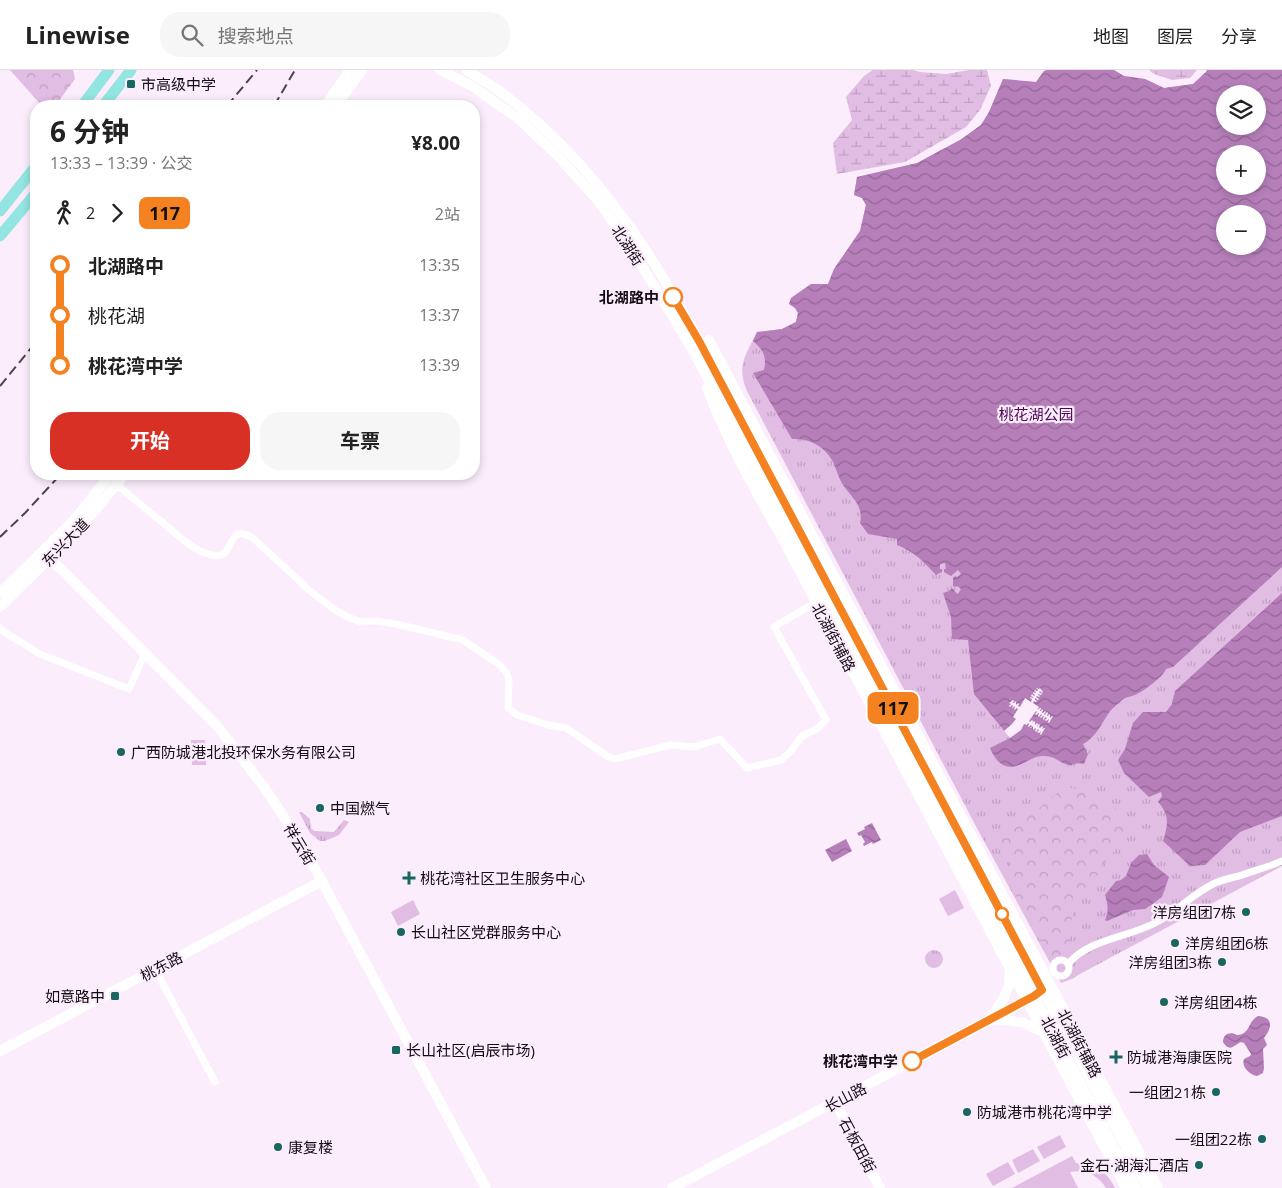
<!DOCTYPE html>
<html lang="zh">
<meta charset="utf-8">
<style>
:root{--surface:#fff;--page:#f6f6f6;--text:#222;--muted:#767676;--line:#e0e0e0;--accent:#d93025}
body{margin:0;font-family:"Open Sans","Noto Sans SC",sans-serif;background:var(--page);color:var(--text);height:100vh;display:flex;flex-direction:column;font-size:19px;white-space:nowrap}
*{box-sizing:border-box;margin:0}
p{font-size:16px;color:var(--muted)}
.icon{flex:none;width:28px;height:28px;fill:none;stroke:currentColor;stroke-width:2;stroke-linecap:round;stroke-linejoin:round}
.map{position:relative;flex:1;overflow:hidden}
.side{position:absolute;left:30px;top:30px;width:450px;height:380px;display:flex;flex-direction:column;background:var(--surface);border-radius:20px;box-shadow:0 2px 8px #0003}
.side>*{flex:none}
.badge{padding:0 10px;border-radius:8px;font-size:18px;line-height:32px}
.controls{position:absolute;left:1216px;top:15px;display:grid;gap:10px}
.controls a{display:grid;place-items:center;width:50px;height:50px;border-radius:50%;background:var(--surface);box-shadow:0 2px 8px #0003;font-size:25px}
.map>.badge{position:absolute;translate:-50% -50%;box-shadow:0 0 0 2px #fff}
.legs{display:flex;align-items:center;gap:8px;height:55px;padding:0 20px;font-size:16px}
.legs p{margin-inline-start:auto}
.headline{display:flex;align-items:center;justify-content:space-between;height:85px;padding:0 20px}
h1{font-size:28px;font-weight:700;line-height:38px}
.action{display:flex;gap:10px;margin-top:auto;padding:10px 20px}
.action a{flex:1;height:58px;border-radius:20px;background:var(--accent);color:#fff;font-size:20px;font-weight:700;line-height:58px;text-align:center}
.action a+a{background:var(--page);color:var(--text)}
ul{padding:0 20px;list-style:none}
li{display:flex;align-items:center;gap:18px;height:50px;font-size:19px}
li i{display:grid;place-items:center;width:8px;height:100%;margin:0 6px;background:currentColor}
li i::after{content:'';width:12px;height:12px;margin:-6px;border:4px solid;border-radius:50%;background:var(--surface)}
li p{margin-inline-start:auto}
li:first-child i{background:linear-gradient(#0000 50%,currentColor 0)}
li:last-child i{background:linear-gradient(currentColor 50%,#0000 0)}
header{display:flex;align-items:center;gap:30px;box-sizing:border-box;height:70px;padding:0 25px;background:var(--surface);border-bottom:1px solid var(--line)}
header strong{font-size:24px}
nav{display:flex;gap:28px;margin-inline-start:auto;font-size:18px}
.search{width:350px;height:45px;background:var(--page);display:flex;align-items:center;gap:12px;box-sizing:border-box;padding:0 18px;border-radius:20px;color:var(--muted);font-size:19px}
.map>svg:first-child{display:block}
.grass{fill:url(#grass-tufts);fill-rule:evenodd}
.forest{fill:url(#forest-crowns)}
.wetland{fill:url(#wetland-marsh)}
.pitch{fill:#e1bce3}
.water{fill:url(#water-waves);fill-rule:evenodd}
.pier{fill:#fbedfc}
.lines{fill:none;stroke-linecap:round;stroke-linejoin:round}
.street{stroke:#fff;stroke-width:7}
.secondary{stroke:#fff;stroke-width:10}
.primary{stroke:#92e5e0;stroke-width:11}
.rail{stroke:#4c434d;stroke-width:2;stroke-dasharray:10 5;stroke-linecap:butt}
.line-1-casing{stroke:#fff;stroke-width:11}
.line-1{stroke:#f58220;stroke-width:8}
.poi-dot{fill:#196661;stroke:#fbedfc;stroke-width:2}
.stop-1-dot{fill:#fff;stroke:#f58220;stroke-width:2.5}
.labels{text-anchor:middle;dominant-baseline:central;stroke-width:4.5;stroke-linejoin:round;paint-order:stroke}
.poi-label{font-size:15px;fill:#140c15;stroke:#fbedfc;text-anchor:start}
.street-label{font-size:15px;fill:#140c15;stroke:#fbedfc}
.stop-label{font-size:15px;font-weight:bold;fill:#140c15;stroke:#fbedfc;text-anchor:end}
.park-label{font-size:15px;fill:#4d0554;stroke:#fbedfc}
</style>
<header>
<strong>Linewise</strong>
<div class="search"><svg class="icon" aria-label="search" viewBox="0 0 24 24"><circle cx="10" cy="10" r="6"/><path d="M15 15l6 6"/></svg>搜索地点</div>
<nav><a>地图</a><a>图层</a><a>分享</a></nav>
</header>
<div class="map">
<svg width="1282" height="1118" viewBox="0 0 1282 1118">
<defs>
<pattern id="grass-tufts" width="24" height="20" patternUnits="userSpaceOnUse" patternTransform="scale(1.25)"><rect width="24" height="20" fill="#e1bce3"/><path d="M3 7l-1-3M5 7V3M7 7l1-3M15 17l-1-3M17 17v-4M19 17l1-3" fill="none" stroke="#c0a0c2"/></pattern>
<pattern id="forest-crowns" width="20" height="18" patternUnits="userSpaceOnUse" patternTransform="scale(1.25)"><rect width="20" height="18" fill="#e1bce3"/><path d="M2 6a3 3 0 1 1 6 0M12 15a3 3 0 1 1 6 0" fill="none" stroke="#c0a0c2"/></pattern>
<pattern id="wetland-marsh" width="20" height="14" patternUnits="userSpaceOnUse" patternTransform="scale(1.25)"><rect width="20" height="14" fill="#e1bce3"/><path d="M1 5h8M5 5V1M11 12h8M15 12V8" fill="none" stroke="#c0a0c2"/></pattern>
<pattern id="water-waves" width="16" height="10" patternUnits="userSpaceOnUse" patternTransform="scale(1.25)"><rect width="16" height="10" fill="#b67fba"/><path d="M0 5q4-4 8 0t8 0" fill="none" stroke="#936696"/></pattern>
</defs>
<rect width="100%" height="100%" fill="#fbedfc"/>
<!-- grass -->
<path class="grass" d="M1047,0h67l10,6 21,3 19,9 29,-4 13,-12 1,-2h75v796l-204,109 -4,3 -13,5 -82,-151 -232,-441c-11,-26 -1,-36 10,-59l25,-3 14,-7 2,-9 -3,-5 -6,-4 2,-6 20,-14h17l6,-15 26,-38 6,-26 -4,-7 -8,-3 3,-18 60,-14 43,-23 21,-15 8,-13 14,-33 33,3 8,-11zM1225,24h33v32h-33zM1225,84h33v32h-33zM1225,144h33v32h-33z
M299,742h3l8,7 1,9 3,3 20,1 10,-12 5,2 -10,13 -14,6h-5l-10,-8z
M925 889a9 9 0 1 1 18 0a9 9 0 1 1-18 0Z"/>
<!-- forest -->
<path class="forest" d="M10,0h63l2,9 -20,27h-13z
M1066,716l24,9 24,12 22,21 -28,30 -14,23 -21,16 -3,50 -7,10 -8,1 -5,-3 -40,-68 1,-11 -4,-24 -11,-7 21,-19z"/>
<!-- wetland -->
<path class="wetland" d="M873,0h40l7,2 26,2 23,-4h18l4,16 -11,24 -14,17 -61,35 -68,12 -4,-31 19,-23 -6,-23 18,-21z
M1149,0h48l-7,8 -18,2 -18,-6z"/>
<!-- pitch -->
<path class="pitch" d="M191,670h14l1,25h-14z
M955,820l9,18 -16,8 -9,-17z
M413,830l7,14 -22,12 -7,-14z
M1060,1065l6,12 -22,12 -7,-12z
M1033,1079l7,12 -22,12 -6,-13z
M1072,1086l4,7c18,1 31,8 39,25h-9c-8,-13 -21,-19 -36,-16l8,16h-66z
M1008,1092l7,12 -22,12 -7,-12z"/>
<!-- water -->
<path class="water" d="M1047,0h67l10,6 21,3 19,9 29,-4 13,-12 1,-2h75v497l-109,100 -7,2c-2,7 -22,22 -29,25 -6,3 -10,2 -15,6 -4,4 -11,9 -14,14 -7,11 -13,24 -25,30l5,10 -4,10c-6,-2 -10,1 -15,1 -10,-2 -14,-10 -27,-9 -7,0 -12,4 -18,7 -18,9 -27,1 -34,-15l20,-10 -36,-44 -6,-54 -16,-1 -1,-22 -8,-24 6,-2 3,-3 2,2v1l4,3 3,-5 -4,-3 -1,1 -3,-1v-8l2,-2 2,1 4,-3 -3,-4 -7,6 -7,-4v-3h2l-1,-6 -5,1v5h2v3l-6,3c-13,-14 -21,-23 -39,-30v-6l-29,-5 -8,-11c4,-17 -8,-25 -17,-38 -5,-8 -7,-18 -11,-25 -9,-15 -24,-22 -40,-21l-39,-66 11,-3c3,-14 -1,-20 -11,-29l4,-9 25,-3 14,-7 2,-9 -3,-5 -6,-4 2,-6 20,-14h17l6,-15 26,-38 6,-26 -4,-7 -8,-3 3,-18 60,-14 43,-23 21,-15 8,-13 14,-33 33,3 8,-11zM1225,24h33v32h-33zM1225,84h33v32h-33zM1225,144h33v32h-33z
M1282,523v223l-42,16 -35,33 -15,1 -27,-25c5,-16 7,-26 -5,-39l4,-6 -1,-4 -12,5 -25,-24 -6,-13 7,-11 8,-26 10,-11h23l6,-8 3,-13z
M872,753l9,17 -8,4 -1,-2 -8,4 -1,-2 2,-2 -4,-7 -2,1 -2,-3 8,-4 -1,-2z
M846,769l6,12 -20,11 -7,-12z
M1147,784l7,11 15,12 -7,20 -8,6 -9,6 -12,1 -26,11 -2,-1c4,-10 3,-15 0,-25l11,-14 5,-1 5,-4 5,-13 8,-8z
M1258,946c16,1 14,12 6,22l3,7 -4,4 1,19 -1,5 -6,3c-7,-1 -16,-9 -13,-17l6,-3 1,-2 -7,-11 -3,-1c-7,3 -11,11 -18,0 0,-8 7,-11 14,-7 14,-1 10,-13 21,-19z"/>
<!-- pier -->
<path class="pier" d="M1036,618l3,1 1,-1 3,4 -1,1 -2,-2 -1,1 3,2 -1,1 -3,-1v1l2,1 -1,1 -2,-1 -1,1 3,2 -1,1 -3,-2v2l2,1 -1,1 -2,-1 -1,2 6,4 -2,3 3,-2h1l-1,3h1l1,-2 1,1 -1,3h1l2,-2 1,1 -2,2 1,1 2,-3 1,1 -1,3h1l1,-2 1,1v3l2,-2h1l-4,7 -1,-1 1,-3 -3,2 -1,-1 2,-2 -2,-1 -1,3 -1,-1 1,-3h-1l-2,2 -1,-1 2,-2 -1,-1 -2,3 -1,-1 1,-3h-1l-1,2 -2,-1 2,-2 -1,-1 -7,10 1,1 2,-2 1,1 -1,2 2,-2 1,1v3l2,-2 1,1 -1,3 2,-3 1,1 -1,2 1,1 2,-2 1,1 -1,2 2,-1h1l-4,7 -1,-1 1,-3 -2,2 -2,-1 2,-2 -1,-1 -2,3 -1,-1 1,-2 -1,-1 -1,2 -1,-1v-3l-2,2h-1l2,-2 -1,-1 -2,2 -1,-1 1,-2 -1,-1 -1,2 -3,-1 -3,6 -11,8 -6,-7 8,-7 4,-5 -3,-2 5,-8 -2,-1 -1,2 -1,-1 1,-2 -1,-1 -1,2h-1l1,-2 -1,-1 -2,2 -1,-1 2,-2 -2,-1 4,-3 1,1 -1,2h1l2,-2v4l2,-2 1,1 -1,2 2,1 5,-9 6,4 1,-3 -2,-1v-1l3,1v-1l-2,-1 1,-2 2,2 1,-1 -2,-2v-1l3,1v-1l-2,-1 1,-1 2,1 1,-1z"/>
<g class="lines">
<!-- street -->
<path class="street" d="M116,414c15,13 30,25 45,37 14,12 33,31 51,34 26,6 11,-34 41,-17l56,52 26,20 13,7 12,5 15,-1 21,3 67,16 37,25 6,7 3,8 -1,28 9,7 31,10 18,3 41,28 8,3 55,-14 24,2 26,-8 27,29 34,-8 10,-9 11,-15 15,-7 9,-9 -52,-93 42,-25
M0,558l4,4 36,22 89,35 16,-36
M1053 898a8 8 0 1 1 16 0a8 8 0 1 1-16 0Z
M1068,894c22,-26 60,-26 89,-42 20,-11 36,-28 56,-38 8,-4 17,-6 26,-8 14,-5 29,-9 43,-15
M155,899l60,113"/>
<!-- secondary -->
<path class="secondary" d="M440,0l32,16 48,34 37,35 42,47 29,41 63,104 445,841
M466,0c11,7 22,13 32,20 60,44 109,101 149,162 19,29 35,59 52,89l449,847
M325,36l25,-36
M336,36l26,-36
M709,270l449,848
M707,318c19,50 45,98 72,144l347,656
M43,481l175,176 46,60 39,59 183,342
M0,523l74,-73 37,-46
M0,537l82,-81 43,-52
M991,947l12,-17 6,-15 1,-16
M990,950c24,0 31,0 53,12
M0,981l322,-170
M835,1032l45,86
M672,1118l359,-190"/>
<!-- primary -->
<path class="primary" d="M82,36l27,-36
M103,36l28,-36
M0,141l36,-45
M0,166l36,-43"/>
<!-- rail -->
<path class="rail" d="M227,36l30,-36
M274,36l21,-36
M0,316l36,-44
M0,467l25,-24 36,-39"/>
</g>
<g class="lines">
<!-- line-1 casing -->
<g class="line-1-casing">
<path id="line-1" d="M673,227l26,44 343,649 -8,6 -122,65"/>
</g>
<!-- line-1 -->
<use href="#line-1" class="line-1"/>
</g>
<!-- markers -->
<g class="poi-dot">
<rect x="126" y="9" width="10" height="10" rx="2.5"/>
<circle cx="121" cy="682" r="5"/>
<circle cx="320" cy="738" r="5"/>
<path d="M406.5 800.5h5v5h5v5h-5v5h-5v-5h-5v-5h5z"/>
<circle cx="1246" cy="842" r="5"/>
<circle cx="401" cy="862" r="5"/>
<circle cx="1175" cy="873" r="5"/>
<circle cx="1222" cy="892" r="5"/>
<rect x="110" y="921" width="10" height="10" rx="2.5"/>
<circle cx="1164" cy="932" r="5"/>
<rect x="391" y="975" width="10" height="10" rx="2.5"/>
<path d="M1113.5 979.5h5v5h5v5h-5v5h-5v-5h-5v-5h5z"/>
<circle cx="1216" cy="1022" r="5"/>
<circle cx="967" cy="1042" r="5"/>
<circle cx="1262" cy="1069" r="5"/>
<circle cx="278" cy="1077" r="5"/>
<circle cx="1199" cy="1095" r="5"/>
</g>
<g class="stop-1-dot">
<circle cx="673" cy="227" r="9"/>
<circle cx="1002" cy="844" r="6"/>
<circle cx="912" cy="991" r="9"/>
</g>
<g class="labels">
<!-- poi labels -->
<g class="poi-label">
<text x="141" y="14">市高级中学</text>
<text x="131" y="682">广西防城港北投环保水务有限公司</text>
<text x="330" y="738">中国燃气</text>
<text x="420" y="808">桃花湾社区卫生服务中心</text>
<text x="1236" y="842" text-anchor="end">洋房组团7栋</text>
<text x="411" y="862">长山社区党群服务中心</text>
<text x="1185" y="873">洋房组团6栋</text>
<text x="1212" y="892" text-anchor="end">洋房组团3栋</text>
<text x="105" y="926" text-anchor="end">如意路中</text>
<text x="1174" y="932">洋房组团4栋</text>
<text x="406" y="980">长山社区(启辰市场)</text>
<text x="1127" y="987">防城港海康医院</text>
<text x="1206" y="1022" text-anchor="end">一组团21栋</text>
<text x="977" y="1042">防城港市桃花湾中学</text>
<text x="1252" y="1069" text-anchor="end">一组团22栋</text>
<text x="288" y="1077">康复楼</text>
<text x="1189" y="1095" text-anchor="end">金石·湖海汇酒店</text>
</g>
<!-- street labels -->
<g class="street-label">
<text transform="translate(628 175) rotate(57)">北湖街</text>
<text transform="translate(65 472) rotate(-46)">东兴大道</text>
<text transform="translate(834 567) rotate(62)">北湖街辅路</text>
<text transform="translate(300 774) rotate(59)">祥云街</text>
<text transform="translate(161 896) rotate(-28)">桃东路</text>
<text transform="translate(1056 967) rotate(62)">北湖街</text>
<text transform="translate(1080 973) rotate(62)">北湖街辅路</text>
<text transform="translate(845 1027) rotate(-28)">长山路</text>
<text transform="translate(858 1075) rotate(62)">石板田街</text>
</g>
<!-- stop labels -->
<g class="stop-label">
<text x="659" y="227">北湖路中</text>
<text x="898" y="991">桃花湾中学</text>
</g>
<!-- park labels -->
<g class="park-label">
<text x="1036" y="344">桃花湖公园</text>
</g>
</g>
</svg>
<div class="controls">
<a><svg class="icon" aria-label="layers" viewBox="0 0 24 24"><path d="M12 4l9 5-9 5-9-5zM3 14l9 5 9-5"/></svg></a>
<a>+</a>
<a>−</a>
</div>
<b class="badge" style="left:893px;top:638px;background:#f58220;color:#111">117</b>
<section class="side">
<div class="headline"><div><h1>6 分钟</h1><p>13:33 – 13:39 · 公交</p></div><b>¥8.00</b></div>
<div class="legs"><svg class="icon" aria-label="walk" viewBox="0 0 24 24"><circle cx="13" cy="4" r="2"/><path d="M13 8l-2 6 4 7M11 14l-3 7M7 12l3-4h3l4 4"/></svg>2<svg class="icon" aria-label="forward" viewBox="0 0 24 24"><path d="M9 5l7 7-7 7"/></svg><b class="badge" style="background:#f58220;color:#111">117</b><p>2站</p></div>
<ul>
<li><i style="color:#f58220"></i><b>北湖路中</b><p>13:35</p></li>
<li><i style="color:#f58220"></i><span>桃花湖</span><p>13:37</p></li>
<li><i style="color:#f58220"></i><b>桃花湾中学</b><p>13:39</p></li>
</ul>
<div class="action"><a>开始</a><a>车票</a></div>
</section>
</div>
